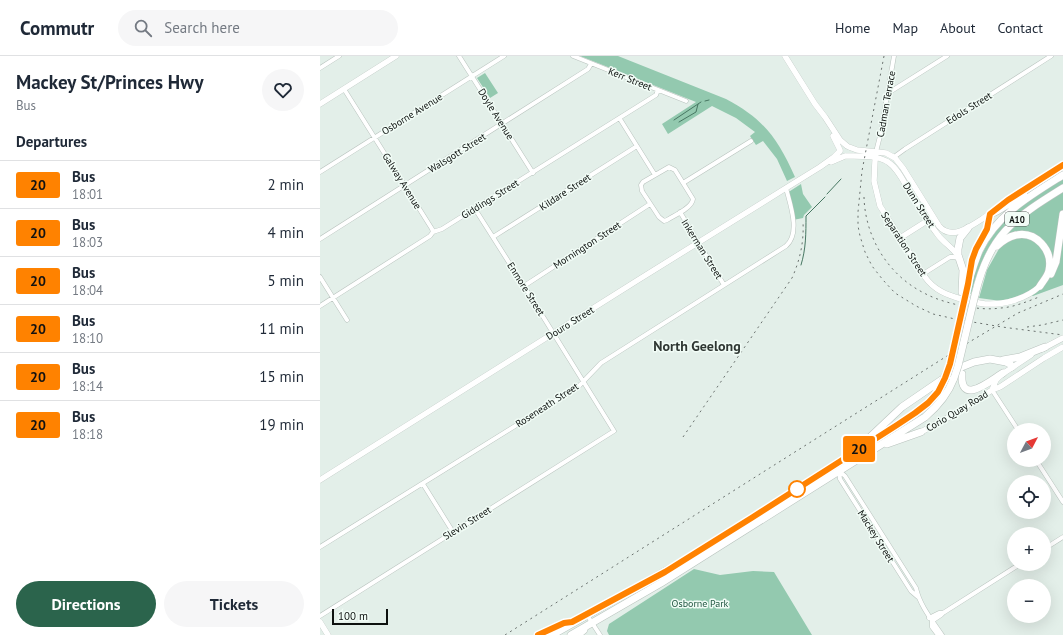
<!DOCTYPE html>
<meta charset="utf-8">
<style>
:root{--surface:#fff;--page:#f6f6f7;--text:#1f2937;--muted:#747a83;--line:#e0e1e3;--accent:#2b644c}
body{margin:0;font-family:"PT Sans",sans-serif;background:var(--page);color:var(--text);height:100vh;display:flex;flex-direction:column;font-size:15px;white-space:nowrap}
*{box-sizing:border-box;margin:0}
p{font-size:13px;color:var(--muted)}
.icon{flex:none;width:22px;height:22px;fill:none;stroke:currentColor;stroke-width:2;stroke-linecap:round;stroke-linejoin:round}
.map{position:relative;flex:1;overflow:hidden}
.details{display:flex;flex-direction:column;background:var(--surface);width:320px}
.details>*{flex:none}
.badge{padding:0 8px;border-radius:3px;font-size:14px;line-height:26px}
.needle{width:26px;rotate:49deg}
.controls{position:absolute;left:687px;top:367px;display:grid;gap:8px}
.controls a{display:grid;place-items:center;width:44px;height:44px;border-radius:50%;background:var(--surface);box-shadow:0 4px 16px #0002;font-size:20px}
.scale{position:absolute;left:12px;bottom:10px;width:56px;box-sizing:border-box;padding-left:4px;border:2px solid #0d110f;border-top:0;font-size:11px;line-height:14px;white-space:nowrap;color:#0d110f;-webkit-text-stroke:3px #f1fcf6;paint-order:stroke}
.map>.badge{position:absolute;translate:-50% -50%;box-shadow:0 0 0 2px #fff}
h2{padding:0 16px;font-size:15px;line-height:36px}
.round{display:grid;place-items:center;flex:none;width:42px;height:42px;border-radius:21px;background:var(--page)}
.summary{display:flex;align-items:center;justify-content:space-between;height:68px;padding:0 16px}
h1{font-size:19px;font-weight:600;line-height:30px}
.button{display:flex;gap:8px;margin-top:auto;padding:8px 16px}
.button a{flex:1;height:46px;border-radius:24px;background:var(--accent);color:#fff;font-size:16px;font-weight:600;line-height:46px;text-align:center}
.button a+a{background:var(--page);color:var(--text)}
ul{padding:0;list-style:none}
li{display:flex;align-items:center;gap:12px;height:48px;padding:0 16px;border-top:1px solid var(--line)}
li div{flex:1}
li b{display:block;font-size:15px}
li em{font-style:normal}
li .badge{min-width:44px;font-weight:700;text-align:center}
header{display:flex;align-items:center;gap:24px;box-sizing:border-box;height:56px;padding:0 20px;background:var(--surface);border-bottom:1px solid var(--line)}
header strong{font-size:19px}
nav{display:flex;gap:22px;margin-inline-start:auto;font-size:14px}
.search{width:280px;height:36px;background:var(--page);display:flex;align-items:center;gap:10px;box-sizing:border-box;padding:0 14px;border-radius:22px;color:var(--muted);font-size:15px}
main{display:flex;flex:1;min-height:0}
.map>svg:first-child{display:block}
.green{fill:#93c9af}
.lines{fill:none;stroke-linecap:round;stroke-linejoin:round}
.stream{stroke:#477762;stroke-width:1}
.street-casing{stroke:#b9c3be;stroke-width:5}
.secondary-casing{stroke:#b9c3be;stroke-width:6}
.highway-casing{stroke:#b9c3be;stroke-width:8}
.street{stroke:#fff;stroke-width:4}
.secondary{stroke:#fff;stroke-width:5.5}
.highway{stroke:#fff;stroke-width:7}
.rail{stroke:#6b726f;stroke-width:1;stroke-dasharray:2 4;stroke-linecap:butt}
.highway-bridge-casing{stroke:#b9c3be;stroke-width:8;stroke-linecap:butt}
.highway-bridge{stroke:#fff;stroke-width:7}
.line-casing{stroke:#fff;stroke-width:9}
.line{stroke:#ff8200;stroke-width:6}
.stop-dot{fill:#fff;stroke:#ff8200;stroke-width:2}
.labels{text-anchor:middle;dominant-baseline:central;stroke-width:3;stroke-linejoin:round;paint-order:stroke}
.shield{fill:#f1fcf6;stroke:#515854;stroke-width:1}
.shield-label{font-size:9px;font-weight:bold;fill:#0d110f}
.street-label{font-size:10px;fill:#0d110f;stroke:#f1fcf6}
.park-label{font-size:10px;fill:#225742;stroke:#f1fcf6}
.district-label{font-size:14px;font-weight:bold;fill:#2f3733;stroke:#f1fcf6}
</style>
<header>
<strong>Commutr</strong>
<div class="search"><svg class="icon" aria-label="search" viewBox="0 0 24 24"><circle cx="10" cy="10" r="6"/><path d="M15 15l6 6"/></svg>Search here</div>
<nav><a>Home</a><a>Map</a><a>About</a><a>Contact</a></nav>
</header>
<main>
<section class="details">
<div class="summary"><div><h1>Mackey St/Princes Hwy</h1><p>Bus</p></div><a class="round"><svg class="icon" aria-label="heart" viewBox="0 0 24 24"><path d="M12 20l-8-8c-3-5 5-10 8-4 3-6 11-1 8 4z"/></svg></a></div>
<h2>Departures</h2>
<ul>
<li><span class="badge" style="background:#ff8200;color:#111">20</span><div><b>Bus</b><p>18:01</p></div><em>2 min</em></li>
<li><span class="badge" style="background:#ff8200;color:#111">20</span><div><b>Bus</b><p>18:03</p></div><em>4 min</em></li>
<li><span class="badge" style="background:#ff8200;color:#111">20</span><div><b>Bus</b><p>18:04</p></div><em>5 min</em></li>
<li><span class="badge" style="background:#ff8200;color:#111">20</span><div><b>Bus</b><p>18:10</p></div><em>11 min</em></li>
<li><span class="badge" style="background:#ff8200;color:#111">20</span><div><b>Bus</b><p>18:14</p></div><em>15 min</em></li>
<li><span class="badge" style="background:#ff8200;color:#111">20</span><div><b>Bus</b><p>18:18</p></div><em>19 min</em></li>
</ul>
<div class="button"><a>Directions</a><a>Tickets</a></div>
</section>
<div class="map">
<svg width="743" height="579" viewBox="0 0 743 579">
<rect width="100%" height="100%" fill="#e3efe9"/>
<!-- green -->
<path class="green" d="M260,0h38l108,43c38,20 52,40 69,78l-8,4 -10,-22 -14,-18 -7,4 -6,-9 5,-4 -19,-14 -24,-12 -44,28 -6,-10 34,-22z
M165,17l13,20 -8,5 -13,-20z
M743,123v6c-10,6 -21,13 -31,20 -5,3 -11,6 -15,10 -27,22 -37,46 -46,79h-2l1,-5c3,-11 6,-23 11,-33 18,-39 47,-55 82,-77z
M481,128l2,10 9,13 -8,8 -1,3 -10,2 -6,-27z
M743,136v93l-30,11 -6,-3 -14,5 -12,3 -22,-3 8,-28 21,-37 23,-21z
M374,513l26,6 33,-4 21,1 38,63h-203l-2,-4 2,-7z"/>
<g class="lines">
<!-- stream -->
<path class="stream" d="M385,45l4,-1
M354,64l24,-16
M359,66l17,-10 2,-8 3,-2
M507,138l14,-15
M481,209c5,-16 5,-32 5,-49l19,-19"/>
<!-- street casing -->
<g class="street-casing">
<path id="street" d="M139,0l74,117
M253,0l113,45
M0,12l19,-12
M24,33l88,140 1,3
M569,33l4,1 54,-34
M300,63l35,56
M556,96l4,-16 14,-80
M574,101l11,-8 146,-93
M349,111l6,3 18,29c-1,9 -18,16 -26,21l-3,1 -5,-4 -17,-26 -1,-6 2,-3z
M0,116l184,-116
M363,127l68,-42
M683,148l60,-39
M360,156l44,73
M173,181l144,-91
M0,183l268,-170 3,-5
M603,218l27,-17h3l6,1
M0,221l27,43
M204,230l126,-82
M0,250l110,-70 3,-4 9,-3 214,-134 2,-5
M672,334l26,40
M716,404l27,42
M519,415l6,5 71,112c4,18 16,32 26,47
M519,415l1,8 71,112 7,6
M103,428l30,48
M0,491l258,-160 23,-24 185,-117c15,-13 4,-42 0,-58
M724,493l19,-12
M267,559l13,20
M0,560l294,-185 -90,-145 -49,-77
M609,562l10,-5h4
M612,565l9,-6 2,-2 77,-49
M612,565v6l6,8
M260,579l5,-4 1,-4"/>
</g>
<!-- secondary casing -->
<g class="secondary-casing">
<path id="secondary" d="M465,0l30,48 10,13 15,23 7,6
M0,48l76,-48
M513,80l7,14
M529,91l8,3 29,3 9,5 8,10 36,58c14,17 37,-4 51,-12
M556,96l-1,9 -1,20 6,25 45,71c9,13 22,18 36,22 8,2 16,4 24,5 19,1 41,-5 55,-18
M526,100c14,0 30,-1 42,6 9,6 15,18 20,27 10,15 19,32 30,46 6,8 15,13 21,22
M511,106l14,-6
M580,182l30,-19
M722,293l21,-11
M672,334l4,-10 5,-5 30,-20
M601,376l30,-16 41,-26 8,-3 44,-29 19,-11
M0,424l318,-200 148,-92 34,-21 14,-10 6,-6
M0,566l8,13"/>
</g>
<!-- highway casing -->
<g class="highway-casing">
<path id="highway" d="M663,181l5,-10 2,-13 7,-3 27,-16
M677,190c5,-5 11,-9 19,-11 20,-4 37,15 33,35 -1,6 -6,11 -9,16
M731,218l5,-12 7,-48
M642,236l1,-22 -5,-15v-6l2,-11 8,-10
M646,237c3,-14 8,-29 13,-42 17,-36 52,-56 84,-76
M655,239c14,-60 38,-76 88,-107
M683,304l17,-3 25,-10
M642,318c-2,33 29,6 41,-1
M546,385l36,-34 57,-39 15,-6 16,-3 16,3 4,2 2,3
M567,388l34,-12
M232,579l126,-71 86,-54 151,-97 13,-10 13,-17
M251,579l90,-52 264,-166c13,-11 23,-23 29,-39"/>
</g>
<!-- street -->
<use href="#street" class="street"/>
<!-- secondary -->
<use href="#secondary" class="secondary"/>
<!-- highway -->
<use href="#highway" class="highway"/>
<!-- rail -->
<path class="rail" d="M564,0l-22,115 -4,41v14l2,10 5,16 7,14 11,14 12,13 21,13 17,8 22,5 47,8 61,8
M544,141c1,40 24,78 60,96 11,6 22,9 34,12 15,3 28,5 43,3 13,-1 25,-6 38,-11
M707,271l15,-2 21,-5
M363,381l109,-159c8,-18 12,-36 11,-56
M185,579l461,-291 52,-31 45,-19"/>
<!-- highway-bridge casing -->
<g class="highway-bridge-casing">
<path id="highway-bridge" d="M634,322l4,-12 17,-71
M621,330l9,-22 16,-71"/>
</g>
<!-- highway-bridge -->
<use href="#highway-bridge" class="highway-bridge"/>
</g>
<g class="lines">
<!-- line casing -->
<g class="line-casing">
<path id="line" d="M218,579l26,-12 8,-1 93,-50 88,-55 144,-92 18,-12 13,-10 10,-11 7,-14 5,-14 18,-80 4,-24 4,-11 11,-20 3,-15 18,-14 55,-35"/>
</g>
<!-- line -->
<use href="#line" class="line"/>
</g>
<!-- markers -->
<circle class="stop-dot" cx="477" cy="433" r="8"/>
<g class="labels">
<!-- shield labels -->
<rect class="shield" x="685" y="156" width="24" height="14" rx="3"/>
<g class="shield-label">
<text x="697" y="163">A10</text>
</g>
<!-- street labels -->
<g class="street-label">
<text transform="translate(310 23) rotate(22)">Kerr Street</text>
<text transform="translate(566 48) rotate(-80)">Cadman Terrace</text>
<text transform="translate(649 52) rotate(-32)">Edols Street</text>
<text transform="translate(92 58) rotate(-32)">Osborne Avenue</text>
<text transform="translate(176 58) rotate(58)">Doyle Avenue</text>
<text transform="translate(137 97) rotate(-32)">Walsgott Street</text>
<text transform="translate(82 125) rotate(58)">Galway Avenue</text>
<text transform="translate(245 136) rotate(-33)">Kildare Street</text>
<text transform="translate(170 143) rotate(-32)">Giddings Street</text>
<text transform="translate(599 149) rotate(58)">Dunn Street</text>
<text transform="translate(584 188) rotate(57)">Separation Street</text>
<text transform="translate(267 189) rotate(-33)">Mornington Street</text>
<text transform="translate(382 193) rotate(58)">Inkerman Street</text>
<text transform="translate(206 233) rotate(58)">Enmore Street</text>
<text transform="translate(250 267) rotate(-32)">Douro Street</text>
<text transform="translate(227 349) rotate(-33)">Roseneath Street</text>
<text transform="translate(637 355) rotate(-31)">Corio Quay Road</text>
<text transform="translate(147 467) rotate(-32)">Slevin Street</text>
<text transform="translate(556 480) rotate(58)">Mackey Street</text>
</g>
<!-- park labels -->
<g class="park-label">
<text x="380" y="547">Osborne Park</text>
</g>
<!-- district labels -->
<g class="district-label">
<text x="377" y="290">North Geelong</text>
</g>
</g>
</svg>
<div class="controls">
<a><svg class="needle" viewBox="-14 -14 28 28"><path d="M0-13l5 13h-10z" fill="#e53935"/><path d="M0 13l5-13h-10z" fill="#747a83"/></svg></a>
<a><svg class="icon" aria-label="locate" viewBox="0 0 24 24"><circle cx="12" cy="12" r="6"/><path d="M12 2v4M12 18v4M2 12h4M18 12h4"/></svg></a>
<a>+</a>
<a>−</a>
</div>
<div class="scale">100 m</div>
<b class="badge" style="left:539px;top:393px;background:#ff8200;color:#111">20</b>
</div>
</main>
